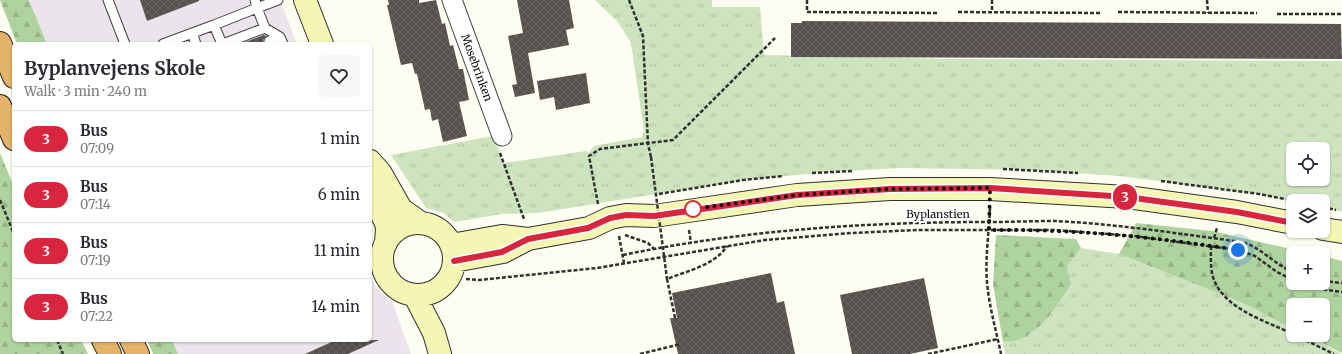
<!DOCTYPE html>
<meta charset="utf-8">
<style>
:root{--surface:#fff;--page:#f7f7f7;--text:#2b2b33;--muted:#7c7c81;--line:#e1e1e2}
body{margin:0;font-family:Merriweather,serif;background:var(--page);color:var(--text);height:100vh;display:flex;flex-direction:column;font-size:15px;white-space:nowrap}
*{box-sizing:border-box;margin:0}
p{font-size:13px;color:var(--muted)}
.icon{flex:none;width:22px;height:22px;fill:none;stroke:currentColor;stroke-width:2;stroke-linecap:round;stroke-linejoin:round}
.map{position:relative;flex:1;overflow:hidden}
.panel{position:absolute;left:12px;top:42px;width:360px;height:300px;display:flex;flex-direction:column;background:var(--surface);border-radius:6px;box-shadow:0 1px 3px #0004}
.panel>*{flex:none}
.badge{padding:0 8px;border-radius:13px;font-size:14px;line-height:26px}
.buttons{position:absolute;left:1286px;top:142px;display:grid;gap:8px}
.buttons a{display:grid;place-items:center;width:44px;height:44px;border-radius:6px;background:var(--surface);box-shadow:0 1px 3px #0004;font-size:20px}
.you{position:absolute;width:20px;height:20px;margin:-10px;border:3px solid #fff;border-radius:50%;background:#1a73e8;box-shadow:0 0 0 6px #1a73e833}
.map>.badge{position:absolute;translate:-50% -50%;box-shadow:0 0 0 2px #fff}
.round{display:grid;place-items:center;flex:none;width:42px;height:42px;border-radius:6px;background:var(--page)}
.headline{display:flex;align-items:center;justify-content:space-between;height:68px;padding:0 12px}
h1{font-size:19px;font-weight:700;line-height:30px}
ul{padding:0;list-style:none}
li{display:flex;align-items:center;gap:12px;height:56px;padding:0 12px;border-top:1px solid var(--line)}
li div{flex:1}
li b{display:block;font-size:15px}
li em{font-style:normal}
li .badge{min-width:44px;font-weight:700;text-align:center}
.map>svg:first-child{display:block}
.industrial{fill:#ece4eb}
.grass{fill:url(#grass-tufts);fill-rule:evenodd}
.forest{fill:url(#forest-firs)}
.building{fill:url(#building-cross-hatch)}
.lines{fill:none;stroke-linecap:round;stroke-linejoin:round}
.lane-casing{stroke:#414141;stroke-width:11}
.street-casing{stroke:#414141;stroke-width:21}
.secondary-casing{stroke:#303030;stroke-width:24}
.highway-casing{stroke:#1f1f1f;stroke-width:24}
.path{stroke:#303030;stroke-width:2.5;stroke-dasharray:4 2;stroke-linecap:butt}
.lane{stroke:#fff;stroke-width:9}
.street{stroke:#fff;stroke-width:19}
.secondary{stroke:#f4f6b4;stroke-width:22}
.highway{stroke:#e4b269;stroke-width:22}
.path-bridge{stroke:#303030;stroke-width:2.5;stroke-dasharray:4 2;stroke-linecap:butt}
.line-casing{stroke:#fff;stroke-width:9}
.line{stroke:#d7263d;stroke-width:6}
.walk{stroke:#0e0e0e;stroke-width:4;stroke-dasharray:0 7.2}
.stop-dot{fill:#fff;stroke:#d7263d;stroke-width:2}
.labels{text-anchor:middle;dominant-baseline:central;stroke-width:4;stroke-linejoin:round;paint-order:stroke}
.street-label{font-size:11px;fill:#0e0e0e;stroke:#fff}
</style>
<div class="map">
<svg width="1342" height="354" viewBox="0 0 1342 354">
<defs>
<pattern id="grass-tufts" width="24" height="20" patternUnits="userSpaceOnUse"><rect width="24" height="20" fill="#cde4be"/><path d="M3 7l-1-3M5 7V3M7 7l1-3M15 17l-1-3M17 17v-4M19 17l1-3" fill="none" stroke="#afc2a2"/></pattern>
<pattern id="forest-firs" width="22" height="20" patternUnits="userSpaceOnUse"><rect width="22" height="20" fill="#afd39f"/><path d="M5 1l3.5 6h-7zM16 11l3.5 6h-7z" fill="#95b488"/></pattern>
<pattern id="building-cross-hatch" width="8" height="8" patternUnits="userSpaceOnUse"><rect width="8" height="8" fill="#56514c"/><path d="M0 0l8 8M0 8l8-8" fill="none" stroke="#696561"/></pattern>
</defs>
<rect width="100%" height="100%" fill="#fdfdf1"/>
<!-- industrial -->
<path class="industrial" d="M29,0h251l17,44h-250z
M370,275l7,14 15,12 19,53h-233l-6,-14h198z"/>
<!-- grass -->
<path class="grass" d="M595,0h117v7h48l4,48 181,4 397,2v151l-19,-5v-6h-28l-36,-7 -139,-18 -91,-6 -127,-2 -75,4 -84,8 -205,33 -36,1 -48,8 -10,-9 -18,-5 -35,-53 102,-19 11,27 82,-12 3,1 5,-6 48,-9 2,-6 -13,-88 -13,-21zM1293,149h30v30h-30z
M1081,248l38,6 124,49 50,26v6h13l36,19h-337l-2,-12 18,-3 50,-55 -4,-18z"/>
<!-- forest -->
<path class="forest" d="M0,0h29l18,44h-30z
M0,153l14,34v153h67l7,14h-88z
M1136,223l76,8 96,22h-15v30h30v-27l19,5v92l-36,-18h17v-30h-30v24l-50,-26 -124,-49z
M996,235l80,4 5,9 -14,18 4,18c-13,20 -27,44 -50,55 -5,2 -12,2 -18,3l-10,-58z
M147,340h25l6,14h-25z"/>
<!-- building -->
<path class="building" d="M140,0h59v1l-52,20z
M388,0h31v3l17,-3 6,24 3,-1 5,23 3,-1 6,24h4l6,31 -10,2 8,34 -24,6 -5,-23 -6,2 -2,-12 -5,1 -8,-36h-2l-3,-11 -11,2 -14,-60h2z
M517,0h52l5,28 -8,2 3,15 -41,8 7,40 -20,4 -3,-12 5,-1 -9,-48 15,-3z
M802,21l539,3 1,35 -551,-2v-34h11z
M264,35l2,1 -3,4 1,4h-24z
M586,73l4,30 -34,7 -2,-13 -14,3 -3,-19z
M771,273l6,30 7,-2 11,53h-117l-8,-36h7l-5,-25z
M924,278l14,70 -28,6h-58l-12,-59z
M336,340h43l-31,14h-43z"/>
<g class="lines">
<!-- lane casing -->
<g class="lane-casing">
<path id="lane" d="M108,0l17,44
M255,0l2,8 21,-8
M192,33l4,11
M269,41l11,-4
M163,44l51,-19
M222,44l-8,-19 43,-17 8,20 15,9 3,7
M223,44l42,-16"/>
</g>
<!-- street casing -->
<g class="street-casing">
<g id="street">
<path id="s1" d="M452,0l50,136"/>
</g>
</g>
<!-- secondary casing -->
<g class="secondary-casing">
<path id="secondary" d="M305,0l17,44
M370,161l10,11 21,37 20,14
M370,190l16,33 1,6 -1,14
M382 259a36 36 0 1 1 72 0a36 36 0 1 1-72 0Z
M1323,229l19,3
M451,245l51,-9 26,3
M454,261l49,-9 25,-13 61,-11 21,-10 16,-3 28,1 143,-21 93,-6h100l137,8 110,15 56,11
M415,296l19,37 6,21"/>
</g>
<!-- highway casing -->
<g class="highway-casing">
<path id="highway" d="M0,43l14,34
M0,106l14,33
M103,340l7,14
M131,340l7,14"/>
</g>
<!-- path -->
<path class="path" d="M629,0l14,36 5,108 3,13
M807,0v12l131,1
M992,0v12
M1207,0l1,13
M958,12l142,1
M1118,12l139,1
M1277,14h65
M500,153l24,66
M1003,169l75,4
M812,173l41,-2
M1161,181l98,13 36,7
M659,194l84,-14 40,-4
M0,200l14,34
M598,204l-9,-48 11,-7 73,-9 102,-102
M1323,207l13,3
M990,208c-1,25 -5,49 -3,74 2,24 9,48 14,72
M689,230l2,13
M625,235l23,8 6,6
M619,236l5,27
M1214,238l3,-10
M1211,246c0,10 -1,21 2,31 10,32 53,44 80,57
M623,255c121,-25 243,-33 366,-33 22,0 44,-1 66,-1 63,3 125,13 187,21 20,6 32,22 51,30
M466,279l13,1 118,-12 168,-28 86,-7 67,-3h136l80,6 104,14 17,6 22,16 16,8
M1323,281l19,2
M1300,283l27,7 15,2
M675,318l-8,-39c20,-8 48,-14 60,-33
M1295,335l39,19
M57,340l6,14
M640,354l41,-10
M928,354l70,-15"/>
<!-- lane -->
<use href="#lane" class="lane"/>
<!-- street -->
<use href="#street" class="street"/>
<!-- secondary -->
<use href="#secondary" class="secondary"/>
<!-- highway -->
<use href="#highway" class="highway"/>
<!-- path-bridge -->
<path class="path-bridge" d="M651,157l16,122"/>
</g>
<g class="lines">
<!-- line casing -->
<g class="line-casing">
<path id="line" d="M454,261l48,-9 26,-13 60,-11 22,-10 16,-3 28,1 143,-21 93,-6 100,-1 137,9 110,15 56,11"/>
</g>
<!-- line -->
<use href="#line" class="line"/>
<!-- walk -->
<path class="walk" d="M693,209l104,-14 93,-6 100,-1 -1,42c84,-1 167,7 249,20"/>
</g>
<!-- markers -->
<circle class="stop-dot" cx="693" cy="209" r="8"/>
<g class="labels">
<!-- street labels -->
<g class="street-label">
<text stroke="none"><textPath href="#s1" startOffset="72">Mosebrinken</textPath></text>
<text x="938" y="214">Byplanstien</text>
</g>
</g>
</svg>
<div class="buttons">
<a><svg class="icon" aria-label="locate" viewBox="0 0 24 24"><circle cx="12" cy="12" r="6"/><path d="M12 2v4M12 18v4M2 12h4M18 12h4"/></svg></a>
<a><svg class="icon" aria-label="layers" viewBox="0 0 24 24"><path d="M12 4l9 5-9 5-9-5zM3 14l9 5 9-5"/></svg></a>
<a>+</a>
<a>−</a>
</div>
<div class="you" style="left:1238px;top:250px"></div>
<b class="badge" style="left:1125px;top:197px;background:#d7263d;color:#fff">3</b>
<section class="panel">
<div class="headline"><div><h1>Byplanvejens Skole</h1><p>Walk · 3 min · 240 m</p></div><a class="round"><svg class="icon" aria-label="heart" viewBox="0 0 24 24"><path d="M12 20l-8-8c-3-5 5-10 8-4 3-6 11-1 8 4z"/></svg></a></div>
<ul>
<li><span class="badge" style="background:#d7263d;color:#fff">3</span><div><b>Bus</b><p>07:09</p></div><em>1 min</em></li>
<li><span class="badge" style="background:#d7263d;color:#fff">3</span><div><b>Bus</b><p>07:14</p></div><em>6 min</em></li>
<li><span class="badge" style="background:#d7263d;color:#fff">3</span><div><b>Bus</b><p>07:19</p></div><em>11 min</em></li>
<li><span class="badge" style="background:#d7263d;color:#fff">3</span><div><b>Bus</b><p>07:22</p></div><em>14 min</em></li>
</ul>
</section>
</div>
